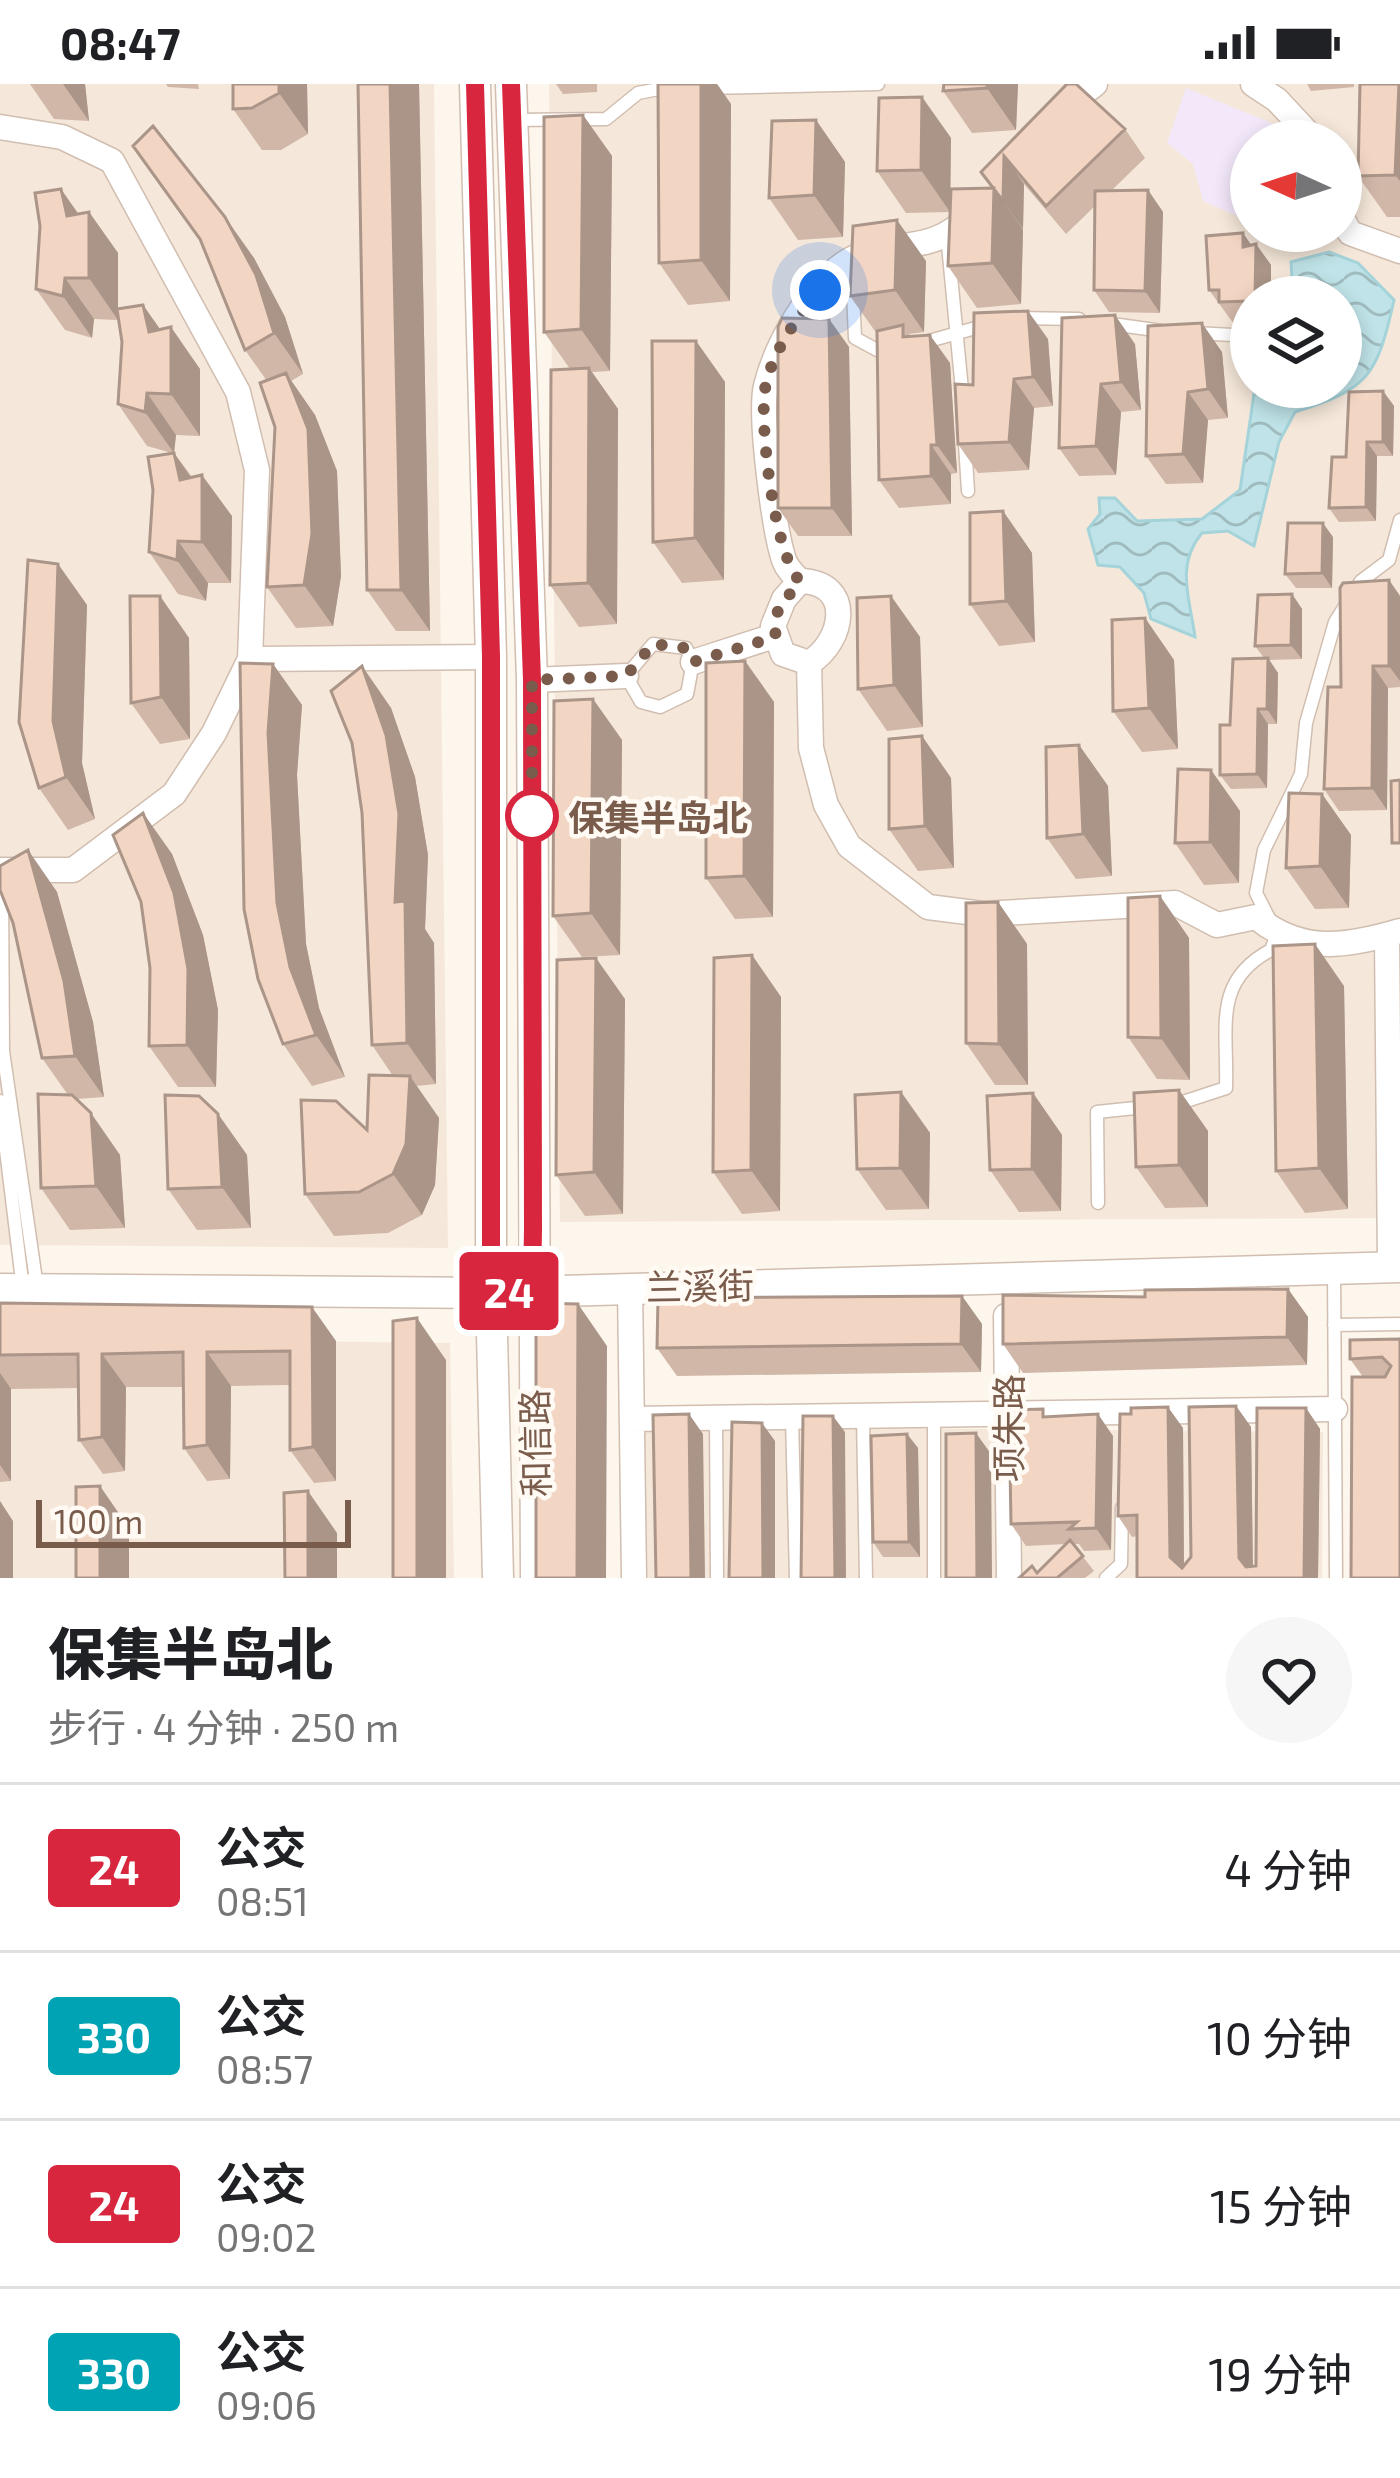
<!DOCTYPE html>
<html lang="zh">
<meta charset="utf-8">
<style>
:root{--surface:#fff;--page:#f6f6f6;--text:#202124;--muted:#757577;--line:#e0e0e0}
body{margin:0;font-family:"Exo 2","Noto Sans SC",sans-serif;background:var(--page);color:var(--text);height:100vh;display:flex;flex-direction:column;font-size:45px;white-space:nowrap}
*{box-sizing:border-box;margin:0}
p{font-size:39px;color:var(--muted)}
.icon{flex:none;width:66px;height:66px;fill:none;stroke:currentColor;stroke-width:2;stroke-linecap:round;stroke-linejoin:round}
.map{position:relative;height:1494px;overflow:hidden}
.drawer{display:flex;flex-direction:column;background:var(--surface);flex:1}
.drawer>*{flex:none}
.badge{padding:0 24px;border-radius:9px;font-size:42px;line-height:78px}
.needle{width:78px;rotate:273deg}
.controls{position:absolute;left:1230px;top:36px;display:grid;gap:24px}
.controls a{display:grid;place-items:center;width:132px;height:132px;border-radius:50%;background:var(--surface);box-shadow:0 6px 18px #0003;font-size:60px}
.scale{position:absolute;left:36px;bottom:30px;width:315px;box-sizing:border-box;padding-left:12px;border:6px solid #7a5c4d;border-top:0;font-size:33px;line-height:42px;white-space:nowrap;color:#7a5c4d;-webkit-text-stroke:9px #fffaf3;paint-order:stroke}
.you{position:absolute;width:60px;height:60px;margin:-30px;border:9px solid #fff;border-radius:50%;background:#1a73e8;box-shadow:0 0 0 18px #1a73e833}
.map>.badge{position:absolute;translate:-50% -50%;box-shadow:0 0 0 6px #fff}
.round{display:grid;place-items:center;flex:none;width:126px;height:126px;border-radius:63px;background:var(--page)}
.summary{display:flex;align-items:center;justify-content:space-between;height:204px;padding:0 48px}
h1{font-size:57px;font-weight:800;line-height:90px}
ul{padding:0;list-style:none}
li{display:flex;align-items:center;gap:36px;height:168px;padding:0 48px;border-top:3px solid var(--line)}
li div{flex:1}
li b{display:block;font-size:45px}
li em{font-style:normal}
li .badge{min-width:132px;font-weight:700;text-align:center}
.status{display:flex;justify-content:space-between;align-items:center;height:84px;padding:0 60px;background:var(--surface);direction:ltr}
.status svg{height:33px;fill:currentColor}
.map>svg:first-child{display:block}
.residential{fill:#f5e8da;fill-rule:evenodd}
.education{fill:#f3e8fa}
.water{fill:url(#water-waves);stroke:#a5d3da;stroke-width:3}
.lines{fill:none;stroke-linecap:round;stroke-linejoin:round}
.service-casing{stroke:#d1beb0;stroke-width:15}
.minor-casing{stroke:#d1beb0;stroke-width:27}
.tertiary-casing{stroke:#d1beb0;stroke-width:33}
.service{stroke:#fff;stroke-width:12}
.minor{stroke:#fff;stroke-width:24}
.tertiary{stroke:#fff;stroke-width:30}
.wall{fill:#d1b7a8}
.shaded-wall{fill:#aa9588}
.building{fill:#f3d5c3;stroke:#aa9588;stroke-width:3}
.line-casing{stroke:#fff;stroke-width:27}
.line{stroke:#d7263d;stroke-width:18}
.walk{stroke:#7a5c4d;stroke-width:12;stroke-dasharray:0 21.6}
.stop-dot{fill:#fff;stroke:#d7263d;stroke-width:6}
.labels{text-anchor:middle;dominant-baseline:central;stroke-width:9;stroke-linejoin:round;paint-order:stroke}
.stop-label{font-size:36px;font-weight:bold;fill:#7a5c4d;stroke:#fffaf3;text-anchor:start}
.street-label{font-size:36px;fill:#7a5c4d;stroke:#fffaf3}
</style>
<div class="status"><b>08:47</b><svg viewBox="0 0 49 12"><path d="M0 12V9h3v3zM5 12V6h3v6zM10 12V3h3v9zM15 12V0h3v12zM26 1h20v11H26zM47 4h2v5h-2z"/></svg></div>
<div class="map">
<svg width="1400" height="1494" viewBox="0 0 1400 1494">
<defs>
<pattern id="water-waves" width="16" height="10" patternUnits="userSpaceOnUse" patternTransform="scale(3)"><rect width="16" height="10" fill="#bfe3e8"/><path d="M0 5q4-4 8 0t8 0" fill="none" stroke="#a0bbbe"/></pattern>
</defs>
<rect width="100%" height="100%" fill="#fdf6ec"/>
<!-- residential -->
<path class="residential" d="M0,0h434l14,1164 -448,-3z
M549,0h851v1134l-840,4zM1251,57h90v90h-90zM1251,213h90v90h-90z
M0,1253l450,6 4,235h-454z
M640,1342l683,6 -1,146h-679z"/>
<!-- education -->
<path class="education" d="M1186,4l90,37 -3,16h-22v81l-48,-21 -10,-37 -26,-21z"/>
<!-- water -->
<path class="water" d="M1329,168l29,11 36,37c-17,76 -25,89 -99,112l-16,30 -25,104 -26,-15 -26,2c-27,32 -12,66 -7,104l-44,-18 -7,-26 -24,-26 -22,-2 -10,-36 12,-15 -1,-16h16l22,23 65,-2 38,-29 15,-103h86v-90h-48l-2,-35z"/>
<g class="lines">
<!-- service casing -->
<g class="service-casing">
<path id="service" d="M708,4l170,-4
M513,36l93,-1 32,-26 31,-6
M947,151l16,165
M852,183l3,71 22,12 15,-1
M1016,234l63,1
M1105,239l57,8
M1195,249l56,3
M918,260l72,-20
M965,360l3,47
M653,560l33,4 7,14 -6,32 -27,13 -19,-5 -15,-26z
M2,800l1,167 34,236
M0,1017l23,188
M1177,1020l49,-16c2,-60 -14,-107 45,-138l6,-16 -21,-41 8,-43 37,-76 5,-51 29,-101 26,-41 28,-21 11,-40
M1098,1119l-1,-91 48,-5
M1334,1186l2,308
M1334,1241l66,-1
M792,1334l4,160
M863,1334l3,160
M934,1334v160
M716,1335l1,159
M1106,1494l15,-14 1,-56"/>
</g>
<!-- minor casing -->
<g class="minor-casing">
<path id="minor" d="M1253,0l24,16 38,41
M1059,28l36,-28
M0,43l62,10 50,24 126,231 19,78 -7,189 -36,74 -40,61 -101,76h-73
M1341,132l9,17 50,18
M800,497l-16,18 -11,27 10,28 26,9c35,-21 46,-81 -9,-82 -6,-6 -13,-12 -16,-21 -10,-30 -25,-145 -18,-174 10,-41 43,-99 79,-123 41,-27 86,-4 125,-48
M250,575l241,-2
M693,578l81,-26
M809,579l2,85 15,57 23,41 79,61 55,7 192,-11 42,22 39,-8c45,37 90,30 144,14
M532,596l94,-4
M1387,851l3,332
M630,1203l4,291
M1006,1232l3,262
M632,1335l703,-10"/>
</g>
<!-- tertiary casing -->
<g class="tertiary-casing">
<path id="tertiary" d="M475,0l16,573v636l7,285
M511,0l21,596 4,898
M0,1205l491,4 909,-26"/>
</g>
<!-- service -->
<use href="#service" class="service"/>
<!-- minor -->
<use href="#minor" class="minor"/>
<!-- tertiary -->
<use href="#tertiary" class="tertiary"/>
</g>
<!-- wall -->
<path class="wall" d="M30,0h55l4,37 -35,-2z
M166,0h32l1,5 -31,-2z
M233,0h74l1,50 -27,16h-19l-29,-41z
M358,0h61l11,547h-34l-29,-41z
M556,0h41v8l-34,2z
M658,0h59l14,20 -1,197 -42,4 -29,-42z
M944,0h74l-2,46 -44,3 -29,-42z
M1307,0h47v3l-43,4z
M1400,0v133h-13l-29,-41z
M922,13l29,41 -1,74 -44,1 -29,-42z
M583,31l29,41 -2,215 -18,1 26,37 -1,215 -38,3 -29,-42 20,-216 -26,-37z
M816,36l29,42 -2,75 -45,3 -29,-42z
M1125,45l20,29 -34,33 37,-1 15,22 -3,101 -51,-1 -15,-22 1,-84 -29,28 -42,-50 -1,45 -2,-2 2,3 -2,74 -44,4 -29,-42 44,-78 -11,-16z
M133,62l121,112 31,59 18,57 -12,7 24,34 22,56 4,105 -8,50 -37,2 -29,-41 8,-160 -8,-46 -22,-31 -43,-107z
M89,128l29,41v56l25,-4 17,24 40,40v67l-24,-1 -2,18 18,24 40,39 -1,67h-23l-2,18 -28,-7 -29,-42 23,-99 -25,-7 -29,-42 4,-62 -4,-22 -24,-1 -2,19 -27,-8 -29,-41 42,-75z
M1243,149l8,12 5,-1 15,21v32h-20v26l-17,1 -25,-34z
M926,177l-2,71 -15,2 41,29 7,110 -6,1v30l-52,4 -20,-28 -2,-146 -27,-38z
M1062,234l73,26 6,66 -20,2 -5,63 -37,1 -20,-28z
M829,235l20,28 3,189h-54l-20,-28z
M1148,242l74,26 6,66 -20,2 -5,63 -37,1 -20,-28z
M1048,255l5,67 -19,2 -5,62 -51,3 -20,-29 15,-59z
M696,257l29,41 -1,198 -42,3 -29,-41z
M1383,307l11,15 -1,50h-16l-1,65 -37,1 -10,-14 17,-51z
M1003,427l29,42 3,89 -36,4 -29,-42z
M1333,453l-1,51h-36l-11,-14z
M58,480l29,41 -5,158 13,56 -27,11 -29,-42z
M1389,496l11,16v91l-12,1 -1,122 -48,1 -15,-22 17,-102z
M1292,510l10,15v50l-33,1 9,13 -1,51h-9l-1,64 -36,1 -11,-14 44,-117 -9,-12z
M160,512l29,42 1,101 -30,5 -29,-41z
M891,512l29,41 3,90 -36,4 -29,-42z
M1145,534l29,42 4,89 -36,3 -29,-41z
M745,577l29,41 -1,215 -38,2 -29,-41z
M273,580l29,41 -5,70 9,169 13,64 26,69 -33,9 -29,-42z
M362,582l29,42 24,69 13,78 -3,74 9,14 2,141 -20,2 23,32 -4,67 -13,30 -34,18 -54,3 -29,-42 62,-64 26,-54 -21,-31 -10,-232z
M593,615l29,41 -2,215 -38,2 -29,-41z
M922,652l29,42 3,90 -36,3 -29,-42z
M1079,661l29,41 4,90 -36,3 -29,-41z
M1211,686l29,41 -1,72 -35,2 -29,-42z
M1322,710l29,41 -2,73 -34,1 -29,-41z
M143,729l29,41 31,81 15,75 -2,77h-38l-29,-41 1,-78z
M28,766l29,42 36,130 11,75 -27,2 43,56 5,73 -55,2 -29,-42 27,-93 -26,-37z
M1160,812l29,42 1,142 -33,-1 -29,-42z
M998,818l29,42 1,141h-33l-29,-42z
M752,871l29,42 -1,214 -38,3 -29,-42z
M1344,902l4,223 -43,4 -29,-42z
M625,915l-2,215 -38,2 -29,-41z
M1179,1006l29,41v76l-43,1 -29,-41z
M901,1008l29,41 -1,76 -43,1 -29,-41z
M1033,1009l29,42 -1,76 -42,1 -29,-42z
M218,1030l29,41 4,73 -54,2 -29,-41z
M1288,1205l20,28 -1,48 -284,8 -20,-29 142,-47z
M962,1212l20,28 -1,48 -304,4 -20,-28z
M0,1219l336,38v140l-22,2 -24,-33v-65l-59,1 -1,93 -23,2 -23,-33 -1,-61h-57l-1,84 -22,3 -24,-34v-52l-68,1v92l-11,1z
M1400,1255v239l-37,-201 -13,-18z
M1236,1322l15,21 2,139h3l50,-158 14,21 -2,149h-181v-42l-5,1 -14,-21 13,-102 52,14 1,137 7,-8z
M1049,1333l64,19 -2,114 -27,1 -5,-7h-6l21,27 -9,7h-66l18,-5 29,-29 -40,2 -15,-22z
M907,1350l11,14 2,109h-37l-10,-15z"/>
<!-- shaded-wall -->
<path class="shaded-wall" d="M63,0h22l4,37z
M279,0h28l1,50 -29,-41z
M390,0h29l11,547 -29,-41z
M701,0h16l14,20 -1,197 -29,-41z
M987,0h31l-2,46 -29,-42z
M1399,0h1v97l-5,-6z
M922,13l29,41 -1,74 -29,-42z
M583,31l29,41 -2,215 -29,-42z
M816,36l29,42 -2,75 -29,-42z
M1004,72l20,28 -1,45 -20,-28z
M994,104l29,42 -2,74 -29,-41z
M61,105l28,40v-17l29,41v67l-29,-42 -22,-62z
M1148,106l15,22 -3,101 -15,-22z
M225,133l29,41 31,59 18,57 -29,-41z
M897,136l29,41 -2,71 -29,-42z
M1243,149l13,19v-8l15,21v32h-16l-12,-50z
M65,194l29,41 -2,19 -29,-42z
M143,221l28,40v-18l29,42v67l-29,-42 -22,-62z
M1028,227l20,28 5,67 -20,-29z
M1115,231l20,29 6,66 -20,-28z
M829,235l20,28 3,189 -20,-28z
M1202,239l20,29 6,66 -20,-29z
M930,251l20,28 7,110 -20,-28z
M696,257l29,41 -1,198 -29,-42z
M589,284l29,41 -1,215 -29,-41z
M286,289l29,42 22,56 4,105 -8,50 -29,-41z
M1014,295l20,29 -5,62 -20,-28z
M1101,300l20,28 -5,63 -20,-29z
M1383,307l11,15 -1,50 -10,-14z
M1188,308l20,28 -5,63 -20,-29z
M147,309l29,42 -2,18 -29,-41z
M1367,358l10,14 -1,65 -10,-14z
M931,361l20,29v30l-20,-28z
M174,369l28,40v-18l30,41 -1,67 -29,-41 -22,-62z
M1003,427l29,42 3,89 -29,-41z
M1323,439l10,14 -1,51 -10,-15z
M178,457l30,42 -2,18 -29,-41z
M58,480l29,41 -5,158 13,56 -29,-42 -13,-56z
M1389,496l11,16v85l-11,-15z
M1292,510l10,15v50l-11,-14z
M160,512l29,42 1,101 -29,-42z
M891,512l29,41 3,90 -29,-42z
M1145,534l29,42 4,89 -29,-41z
M1268,574l10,15 -1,51 -10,-15z
M745,577l29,41 -1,215 -29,-41z
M273,580l29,41 -5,70 9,169 13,64 26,69 -29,-42 -26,-68 -13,-64 -9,-170z
M362,582l29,42 24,69 13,78 -3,74 9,14 2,141 -29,-41 -12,-141z
M1373,582l15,22 -1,122 -15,-22z
M593,615l29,41 -2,215 -29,-42z
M1258,625l10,15 -1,64 -10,-14z
M922,652l29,42 3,90 -29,-42z
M1079,661l29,41 4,90 -29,-42z
M1211,686l29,41 -1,72 -29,-41z
M1322,710l29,41 -2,73 -29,-42z
M143,729l29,41 31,81 15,75 -2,77 -29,-42z
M28,766l29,42 36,130 11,75 -29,-41z
M1160,812l29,42 1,142 -29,-42z
M998,818l29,42 1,141 -29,-41z
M1315,860l29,42 4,223 -29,-41z
M752,871l29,42 -1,214 -29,-41z
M596,874l29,41 -2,215 -29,-42z
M410,992l29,42 -4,67 -13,30 -29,-41z
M1179,1006l29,41v76l-29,-42z
M901,1008l29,41 -1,76 -29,-41z
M1033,1009l29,42 -1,76 -29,-42z
M91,1029l29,42 5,73 -29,-42z
M218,1030l29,41 4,73 -29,-41z
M1288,1205l20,28 -1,48 -20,-28z
M962,1212l20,28 -1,48 -20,-28z
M578,1220l29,42 -1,232h-29z
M312,1223l24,34v140l-23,-34z
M417,1234l29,42v218h-29z
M207,1268l24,34 -1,93 -23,-34z
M102,1270l24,33 -1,84 -23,-34z
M0,1289l11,16v92l-11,-16z
M1236,1322l15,21 2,151 -14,-20z
M1168,1323l15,21 1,150 -14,-21z
M1306,1324l14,21 -2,149h-14z
M689,1330l14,20 2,144h-14z
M1098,1330l15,22 -2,114 -15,-22z
M833,1332l12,16 1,146h-11z
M762,1339l13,18v137h-12z
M976,1349l15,21 1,124h-15z
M907,1350l11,14 2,109 -11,-15z
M100,1402l29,42v50h-29z
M308,1407l29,42v45h-29z
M0,1417l13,20v57h-13z"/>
<!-- building -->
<path class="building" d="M233,0h46v9l-27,15 -19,1z
M358,0h32l11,506h-34z
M658,0h43v176l-42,3z
M944,0h43v4l-44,3z
M1067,0h9l49,45 -79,77 -42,-50 -1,45 -22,-29z
M1360,0h39l-4,91 -37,1z
M922,13l-1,73 -44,1 2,-73z
M583,31l-2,214 -37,3v-215z
M816,36l-2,75 -45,3 3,-77z
M153,42l72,91 31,58 18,58 -29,17 -45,-111 -67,-93z
M994,104l-2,75 -44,3 3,-77z
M61,105l6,27 22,-4v66h-24l-2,18 -27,-7 4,-63 -5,-33z
M1148,106l-3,101 -51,-1 1,-99z
M897,136l-2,70 -45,6 3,-70z
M1243,149v14l13,-3 -1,53h-4v4l-32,1v-12h-10l-3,-54z
M143,221l6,27 22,-5v67l-24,-1 -2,19 -27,-8 4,-62 -5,-33z
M1028,227l5,66 -19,2 -5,63 -51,2 -3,-60 18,1 1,-72z
M1115,231l6,67 -20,2 -5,62 -37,2 3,-130z
M782,234l47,1 3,189h-54v-181z
M1202,239l6,66 -20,3 -5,62 -37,2 2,-130z
M903,241v12l27,-2 7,110h-6v31l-52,4 -2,-149z
M652,257h44l-1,197 -42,4z
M589,284l-1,215 -38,2 1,-215z
M286,289l22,56 4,105 -8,51 -37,2 8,-160 -15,-44z
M1383,307v51h-16l-1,65 -37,1 3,-51h14l3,-65z
M174,369l6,27 22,-5v67l-24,-1 -1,19 -28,-8 4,-62 -5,-33z
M1003,427l3,90 -36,3v-91z
M1288,439h35l-1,50 -37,1z
M28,476l30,4 -5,157 13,56 -27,11 -20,-66z
M1389,496v86h-16l-1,122 -48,1 4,-102h13l-1,-99 3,-5z
M1292,510l-1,51 -36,1 3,-51z
M130,512h30l1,101 -30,6z
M891,512l3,89 -36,4 -1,-91z
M1145,534l4,90 -36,3 -1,-91z
M1268,574l-1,51h-9l-1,65 -37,1v-50h10l3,-66z
M745,577l-1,215 -38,2v-215z
M240,579l33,1 -5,69 9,170 13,64 26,68 -33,9 -25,-65 -14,-70z
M362,582l24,69 13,79 -4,88 10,-1 2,142 -35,2 -10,-232 -10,-70 -21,-52z
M593,615l-2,214 -38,3 1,-215z
M922,652l3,90 -36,3v-90z
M1079,661l4,89 -36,4 -1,-91z
M1178,685l33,1 -1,72 -35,1z
M1400,696v63h-8l-1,-62z
M1289,709l33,1 -2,72 -34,2z
M143,729l31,80 14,76 -1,76 -38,1 1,-78 -9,-66 -28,-67z
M28,766l36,131 11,75 -33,2 -29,-135 -13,-33v-24z
M1160,812l1,142 -33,-1v-139z
M998,818l1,142 -33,-1v-140z
M1315,860l4,224 -43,3 -3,-225z
M752,871l-1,215 -38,2 1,-214z
M596,874l-2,214 -38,3 1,-215z
M369,991l41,1 -4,68 -13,30 -34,18 -54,2 -4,-94 35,1 31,29z
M1179,1006v75l-43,2 -2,-74z
M901,1008l-1,76 -43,1 -2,-74z
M1033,1009l-1,76 -42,1 -3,-74z
M38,1010l34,1 19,18 5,73 -55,2z
M165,1011l34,1 19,18 4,73 -54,2z
M1288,1205l-1,48 -284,7v-49l142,2v-7z
M962,1212l-1,48 -304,4 1,-50z
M0,1219l312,4 1,140 -23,3v-99l-83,1v93l-23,3 -1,-96 -81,2v83l-23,3 -1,-86 -78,1z
M536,1219l42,1 -1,274h-41z
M417,1234v260h-24v-257z
M1400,1255v239h-49l1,-201h33l6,-11 -9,-9 -32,2v-19z
M1236,1322l3,152 7,9 10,-1 1,-158h49l-2,170h-167v-63l-19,1 2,-102h11v-6l37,-1 2,150 12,11 9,-11 -2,-150z
M1043,1325v8l55,-3 -2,114 -27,1 8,-7 -66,2 -2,-114z
M689,1330l2,164h-35l-3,-163z
M803,1332h30l2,162h-34z
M732,1338l30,1 1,155h-34z
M976,1349l1,145h-31v-144z
M907,1350l2,108h-36l-2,-106z
M100,1402v92h-24v-91z
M308,1407v87h-23l-1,-85z
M1070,1456l13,16 -26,22h-38l13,-12 5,7z"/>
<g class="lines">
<!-- line casing -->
<g class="line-casing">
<path id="line" d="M475,0l16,572v637l41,-4 1,-61 -1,-548 -21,-596"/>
</g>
<!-- line -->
<use href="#line" class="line"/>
<!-- walk -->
<path class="walk" d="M532,732v-136l94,-4 27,-32 33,4 7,14 82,-25 3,-28 22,-28c-25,-24 -41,-156 -35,-192 6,-35 33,-74 55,-99"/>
</g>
<!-- markers -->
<circle class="stop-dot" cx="532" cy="732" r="24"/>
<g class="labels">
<!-- stop labels -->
<g class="stop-label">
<text x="568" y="732">保集半岛北</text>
</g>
<!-- street labels -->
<g class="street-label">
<text transform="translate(700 1201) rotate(-1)">兰溪街</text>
<text transform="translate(1007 1344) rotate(-90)">项朱路</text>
<text transform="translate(534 1359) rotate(-91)">和信路</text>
</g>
</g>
</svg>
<div class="controls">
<a><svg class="needle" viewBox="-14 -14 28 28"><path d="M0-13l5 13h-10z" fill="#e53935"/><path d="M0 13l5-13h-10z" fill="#757577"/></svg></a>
<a><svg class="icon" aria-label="layers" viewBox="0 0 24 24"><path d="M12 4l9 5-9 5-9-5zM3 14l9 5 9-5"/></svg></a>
</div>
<div class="scale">100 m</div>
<div class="you" style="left:820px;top:206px"></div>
<b class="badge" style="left:509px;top:1207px;background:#d7263d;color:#fff">24</b>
</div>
<section class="drawer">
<div class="summary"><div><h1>保集半岛北</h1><p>步行 · 4 分钟 · 250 m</p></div><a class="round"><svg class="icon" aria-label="heart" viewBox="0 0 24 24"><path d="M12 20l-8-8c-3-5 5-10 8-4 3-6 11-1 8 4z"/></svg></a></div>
<ul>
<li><span class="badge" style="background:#d7263d;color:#fff">24</span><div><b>公交</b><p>08:51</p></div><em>4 分钟</em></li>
<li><span class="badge" style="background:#00a3b4;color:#fff">330</span><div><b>公交</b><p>08:57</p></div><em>10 分钟</em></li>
<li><span class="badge" style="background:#d7263d;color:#fff">24</span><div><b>公交</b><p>09:02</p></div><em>15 分钟</em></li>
<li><span class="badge" style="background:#00a3b4;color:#fff">330</span><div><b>公交</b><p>09:06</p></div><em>19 分钟</em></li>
</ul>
</section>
